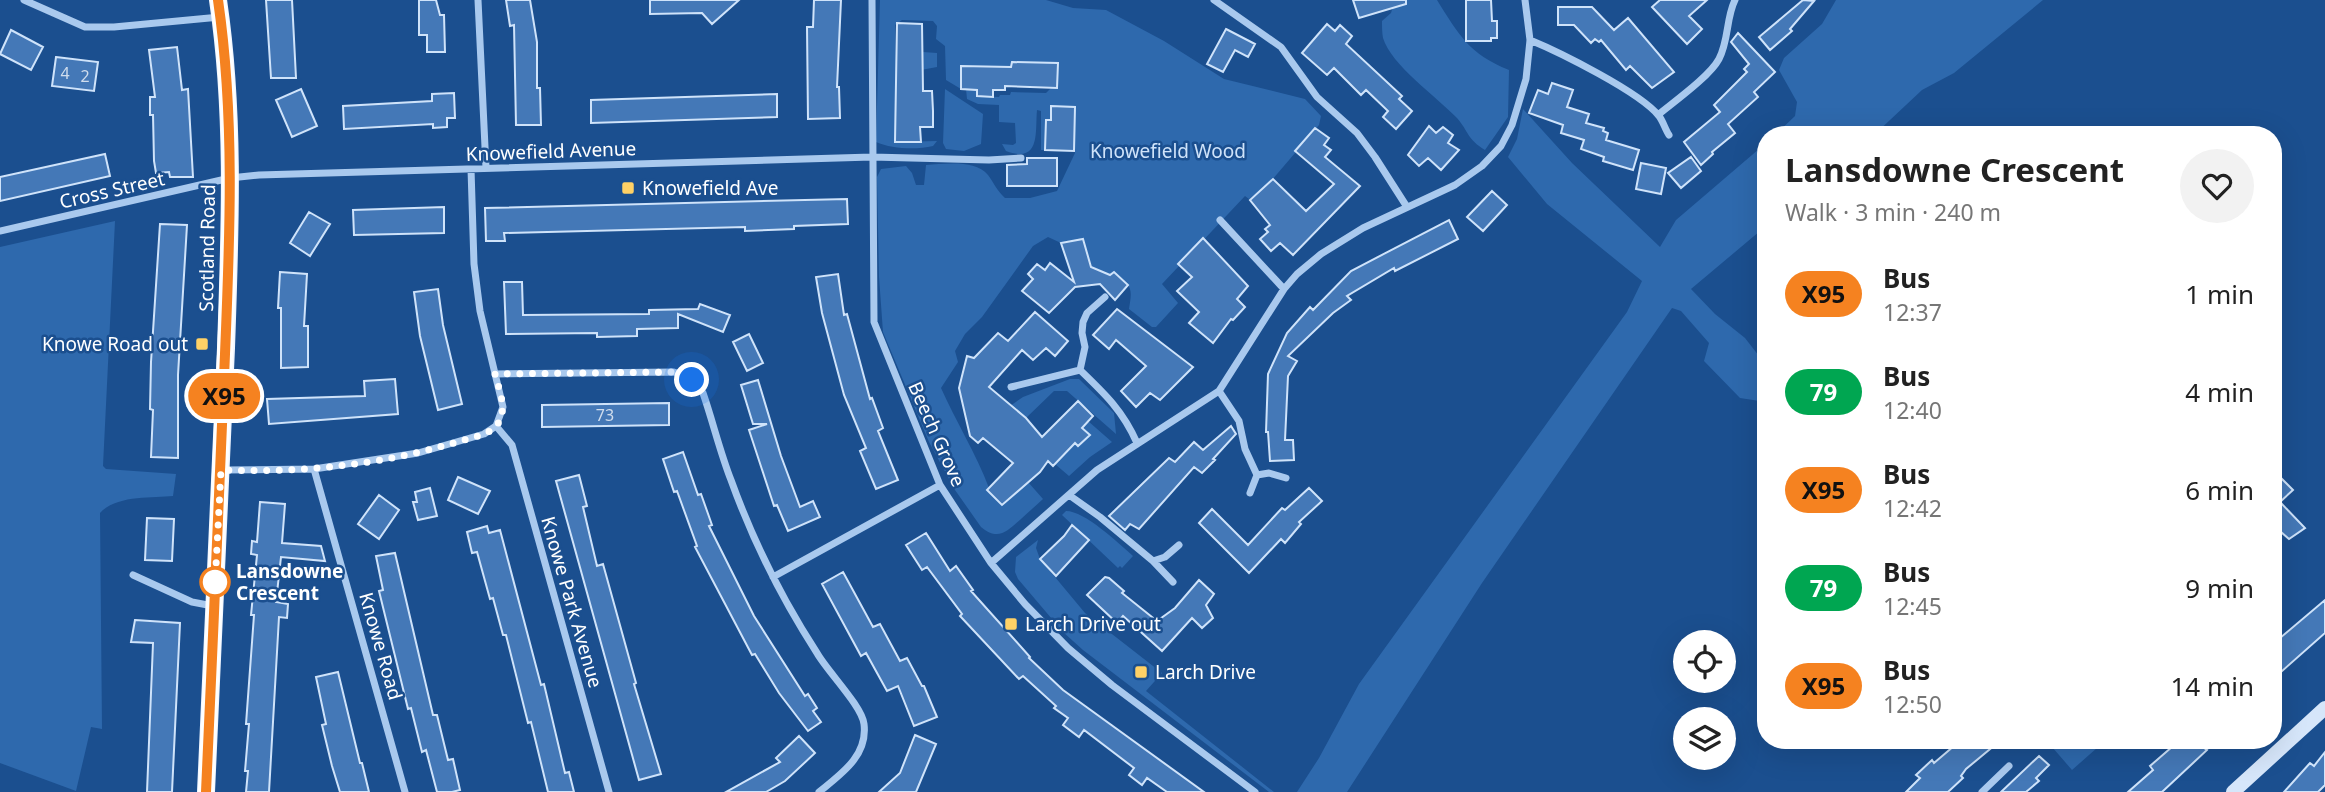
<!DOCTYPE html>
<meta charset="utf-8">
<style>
:root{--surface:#fff;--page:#f2f2f2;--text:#222;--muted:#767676}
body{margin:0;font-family:"Noto Sans",sans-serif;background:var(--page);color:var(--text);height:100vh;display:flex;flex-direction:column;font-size:26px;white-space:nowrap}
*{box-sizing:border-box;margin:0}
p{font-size:23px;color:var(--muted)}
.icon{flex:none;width:38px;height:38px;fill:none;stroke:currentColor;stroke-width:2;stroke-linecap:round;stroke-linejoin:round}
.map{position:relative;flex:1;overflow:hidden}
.panel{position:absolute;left:1757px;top:126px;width:525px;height:623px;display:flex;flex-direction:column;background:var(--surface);border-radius:28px;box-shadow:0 7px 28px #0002}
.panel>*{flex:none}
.badge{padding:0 14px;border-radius:23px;font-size:24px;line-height:46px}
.fabs{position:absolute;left:1673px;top:630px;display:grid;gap:14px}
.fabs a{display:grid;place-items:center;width:63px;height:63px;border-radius:50%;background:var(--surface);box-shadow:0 7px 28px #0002;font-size:35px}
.you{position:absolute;width:35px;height:35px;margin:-18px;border:5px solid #fff;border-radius:50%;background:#1a73e8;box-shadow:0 0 0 10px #1a73e833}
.map>.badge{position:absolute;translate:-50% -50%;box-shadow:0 0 0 4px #fff}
.round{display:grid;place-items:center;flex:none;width:74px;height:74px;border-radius:37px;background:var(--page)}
.headline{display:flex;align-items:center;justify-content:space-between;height:119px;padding:0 28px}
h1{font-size:33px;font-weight:700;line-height:52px}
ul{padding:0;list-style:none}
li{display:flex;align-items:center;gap:21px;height:98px;padding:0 28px}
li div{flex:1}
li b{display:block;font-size:26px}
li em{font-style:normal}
li .badge{min-width:77px;font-weight:700;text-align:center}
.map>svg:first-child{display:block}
.green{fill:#2e69ad}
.building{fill:#4478b7;stroke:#cfe3fa;stroke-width:2}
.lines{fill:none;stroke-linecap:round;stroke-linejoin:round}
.street{stroke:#a9c9ee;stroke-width:7}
.secondary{stroke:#d6e6fa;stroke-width:14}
.primary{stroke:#f0f6ff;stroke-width:18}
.line-casing{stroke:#fff;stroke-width:16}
.line{stroke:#f58220;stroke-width:10}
.walk{stroke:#fff;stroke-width:7;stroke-dasharray:0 12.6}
.poi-dot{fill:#ffd166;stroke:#1b4f8f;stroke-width:2.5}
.stop-dot{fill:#fff;stroke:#f58220;stroke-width:3.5}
.labels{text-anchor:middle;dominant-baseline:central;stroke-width:5;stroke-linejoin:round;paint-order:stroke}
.number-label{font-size:16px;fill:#d0dded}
.street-label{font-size:19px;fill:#fff;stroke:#1b4f8f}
.park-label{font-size:19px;fill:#cfe3fa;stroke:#1b4f8f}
.poi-label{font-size:19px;fill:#fff;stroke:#1b4f8f;text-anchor:start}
.stop-label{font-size:19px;font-weight:bold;fill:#fff;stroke:#1b4f8f;text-anchor:start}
</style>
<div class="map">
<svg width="2325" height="792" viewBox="0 0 2325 792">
<rect width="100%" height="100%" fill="#1b4f8f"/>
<!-- green -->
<path class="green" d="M880,0h166l27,8 33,2 58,31 60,38 81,20 16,17 -2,9 -53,62 -17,12 -4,-3 -83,88 16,19 -22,24h-4l-23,-18c4,-24 2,-21 -15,-37l-3,3 -14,-6 -5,2 -9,-32 -22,4 -13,-6 -15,9 -51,71 -17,17 -10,17 3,11 -17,26c15,34 35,65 48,100l39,-6 15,17c-7,7 -15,13 -22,20 -13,11 -22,23 -40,8l-26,-37 -26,-48 -46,-110 -4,-55 -2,-100 4,-8 25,-3 6,7 4,12h8l2,-20c18,-1 49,-6 62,10 6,8 9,16 17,23h25l27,-7 18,-38v-46l-23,-1 -1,14h-5l-1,17 6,13h-10v-39l-4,-1c-2,22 4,54 -31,41l-4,-7 11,1 3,-2 -1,-20 -16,-1v-17l-21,-1 -11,-5 -1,-10h11v7l22,1 1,-2h10l1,-3 35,1 11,-11v-19l-45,-1 -1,4h-49l-1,23 -15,-9 -1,-34 -9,-7 1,-13 -4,-5 -31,-1 -7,5 1,40 26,1 1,-14 14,1v14l-16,3 1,8h-26v64l41,-1 -4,5c-17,4 -41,3 -57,-4z
M1395,0h42c22,35 32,54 72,70l-1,47 -23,33c-18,-11 -16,-18 -28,-32 -20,-21 -66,-53 -74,-80 -1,-5 -1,-12 -1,-17l9,-8z
M1836,0h207l-89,73 -32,17 -48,45h-99l20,-19 2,-14 -18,-32 5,-12 38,-34z
M945,89l38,25 -2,30 -17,7 -18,-2 -3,-6z
M1523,109l49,54 88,84 16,-27 90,-77v83l-75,63 24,25 30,24 21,27v37l-26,-4 -36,-37 5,-18 -28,-32 -9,-3 -190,275 -135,209h-50l22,-34 40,-74 268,-372 15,-31 -95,-77 -39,-47 9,-18z
M115,221l-12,245 3,3 70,5 -3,22c-21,2 -57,-1 -73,17l2,216 -11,-2 -15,64 -76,-28v-516z
M1070,379h9l35,34 2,21 -49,-43h-13l-28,27 -16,-12 13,-9z
M1088,421l24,21 -22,15 -21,19 -14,-12 16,-25 7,7 12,-10 -8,-8z
M1066,511c19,0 52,32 67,45l-11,12 -2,-2 -2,2 -56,-53z
M1038,540l-2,8 4,11 45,54 77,60 -16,18 128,101h-5l-186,-142 -20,-18 -45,-53 -3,-7 1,-15z
M2046,740h60l-34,30z"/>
<!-- building -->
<path class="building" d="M266,0h26l4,78h-25z
M419,0h17l4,15h4l1,37h-18v-17h-8z
M506,0h24l7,42v46h3l1,37h-25l-2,-100 -4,1z
M650,0h89l-27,24 -10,-11 -52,1z
M814,0h27l-4,87h2l1,31 -32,1 -1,-92h6z
M1353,0h53v4l-47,14z
M1466,0h25l1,21h5v17h-6v3h-25z
M1660,0h47l-18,16 13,13 -15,15 -35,-37z
M1803,0l11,1 -24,28 2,2 -22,19 -11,-13z
M1558,7h34l22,23 14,-12 46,54 -22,16 -22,-22 -4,4 -25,-30 -2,2 -4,-3 -4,4 -17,-18h-16z
M897,23l25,1 1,67h9l1,20v16h-13l1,15h-26z
M1327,24l8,7 5,-6 12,11 -6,8 56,52 -3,3 13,12 -16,18 -13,-12 5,-6 -22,-21 -5,5 -27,-27 -7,7 -25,-22z
M1226,29l29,15 -7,13 -13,-7 -12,22 -16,-8z
M11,30l32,17 -12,23 -31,-16z
M1738,33l37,39 -21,20 4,5 -30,27 7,9 -23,19 1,2 -12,11 -17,-23 36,-30 -6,-7 33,-33 -3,-3 5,-5 -18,-22z
M177,47l5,43 6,-1 5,88h-23l-1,-5 -13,1 -2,-12 -1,-46h-3v-18h5l-6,-47z
M56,57l42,5 -4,29 -42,-5z
M1012,62l46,1 -1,25 -52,-2v4h-12v7l-16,-1v-6l-16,-1v-23l50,1z
M1552,83l21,7 -6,17 22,7 -3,9 18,5 -1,3 5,2 -2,7 33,10 -6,20 -30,-9 1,-4 -23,-8 3,-9 -23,-7 2,-8 -34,-12 9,-23 10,4z
M301,89l16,37 -25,11 -16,-37z
M454,93l1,25h-8v9l-14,1v-4l-89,5 -1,-23 89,-5v-7z
M777,94v23l-186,6v-23z
M1051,106l24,1 -1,44 -29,-1 1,-30h5z
M1429,126l7,7 7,-6 10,8 -5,8 11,7 -18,20 -13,-12 -9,8 -11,-11z
M1315,128l14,10 -5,7 7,5 -6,7 35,29 -67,69 -13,-12 -9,8 -11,-12 8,-7 -3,-3 5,-4 -20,-25 23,-21 33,32 28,-27 -39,-33z
M105,154l5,22 -110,25v-24z
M1691,157l10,14 -20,17 -13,-15z
M1027,158h30v28h-50v-21l20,-1z
M1641,163l25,5 -5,26 -25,-5z
M1492,191l15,14 -24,26 -16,-14z
M847,199l1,25 -54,2v3l-49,2v-4l-241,6 1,8h-19l-1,-33z
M444,207v26l-90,2 -1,-25z
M309,212l21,12 -20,32 -20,-13z
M1449,220l9,19 -63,32 -1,-3 -47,28 4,4 -18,13 -45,43 9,5 -9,15 -3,64h8l1,20 -24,1 -2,-29h-2l2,-58 19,-41 23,-26 3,3 38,-39z
M160,224l27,1 -9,150v83l-27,-1 2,-47 -3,-1 1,-47z
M1203,238l45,48 -11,13 8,8 -12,13 -2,-1 -18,24 -24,-20 10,-11 -22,-21 15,-14 -14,-13z
M1083,239l8,28 19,8 4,-3 14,13 -13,15 -15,-16 -25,3 -26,26 -27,-22 11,-12 -5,-5 9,-10 8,6 5,-7 24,19 -13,-39z
M280,272l27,2 -3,52h4v41l-27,1v-60h-3z
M838,274l6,41 3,-1 23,85 2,-1 11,30 -5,3 20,49 -22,9 -16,-38 6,-3 -22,-53 -22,-82 -6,-36z
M504,282h18l1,33 126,-1v-4l49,-1 2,-5 30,11 -7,17 -45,-18v14l-41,1v7l-40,1v-4l-91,1z
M438,289l5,36 19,79 -24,6 -18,-74 -6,-44z
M1117,309l76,58 -33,33 -10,-7 -14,14 -15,-16 25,-25 -30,-26 -7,9 -16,-14z
M1035,312l33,29 -13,15 -9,-8 -13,12 -11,-10 -33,37 37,31 16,19 36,-36 15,15 -11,12 8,7 -12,11 -3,-3 -22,23 -5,-5 -8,11 -38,33 -15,-15 26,-27 -30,-25 -5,5 -8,-7 -11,-48 8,-32 7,2 24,-25 10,8z
M749,334l14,29 -16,8 -14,-29z
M395,379l3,35 -129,10 -2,-25 98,-3 -1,-15z
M758,380l23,76 19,51 13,-6 7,16 -32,14 -11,-26 -3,1 -25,-76 18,-6h-14l-12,-39z
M669,403v22l-127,2v-22z
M1231,426l5,8 -23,25 2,1 -13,13 -8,-6 -55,62 -9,-5 -5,6 -16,-14 60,-58 6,4 19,-20 9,8z
M683,452l15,43 3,-1 11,31 -3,1 45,90 51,80 3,-2 9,14 -4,3 8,11 -13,9 -29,-38 -24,-39 -3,1 -57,-108 2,-1 -20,-55 -3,1 -11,-33z
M2273,470l20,20 -13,12 25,26 -16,11 -16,-14z
M579,475l8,31 -4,1 14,59 6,-2 33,119 -2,1 27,90 -22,6 -83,-299z
M458,477l32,14 -12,23 -30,-14z
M430,488l7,28 -19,4 -5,-18h4l-2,-10z
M1309,488l13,13 -23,21 2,2 -16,19 -4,-4 -32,34 -50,-50 13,-14 36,36 34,-37 3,2z
M379,495l20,15 -20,29 -21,-15z
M260,502l25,2 -3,39 39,3 4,15 -44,-4 -5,45 12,2 -1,14 -8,-1 -10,175h-23l2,-21h-3l4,-47h-3l8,-109h-3l6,-60 -6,-1 1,-13 5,1z
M147,518l27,1 -2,42 -27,-1z
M1072,525l17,15 -33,36 -16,-17 24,-23z
M487,526l2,7 11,-3 41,155 3,-1 21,89 4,-1 5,20h-26l-17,-70 -3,1 -22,-88h-3l-10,-37 -3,1 -13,-47 -5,1 -5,-21z
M926,533l24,38 6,-5 17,24 -2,1 59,66 -1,1 34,32 141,102h-37l-20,-14 -5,7 -13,-10 5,-7 -50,-38 -5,7 -16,-12 5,-7 -14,-10 2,-2 -33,-30 -4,3 -59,-63 2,-2 -35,-47 -5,3 -16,-25z
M395,553l38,162h4l11,45 5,-1 7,31 -8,2h-15l-11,-42 -4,2 -11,-44 -3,1 -29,-118 4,-1 -7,-34z
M843,572l30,55 7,-3 20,37 7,-3 15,28h2l13,31 -23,9 -16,-40 -11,5 -21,-38 -5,3 -39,-72z
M1105,577l4,1 15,13 -2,2 35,28 18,-13 24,-28 15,14 -8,11 7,13 -11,10 -10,-10 -30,33 -39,-35 -6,7 -30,-28z
M2325,600v33l-52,46v-35z
M135,620l45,3 -8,169h-25l6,-149 -22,-1z
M338,672l22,91h2l7,29h-29l-8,-26 -10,-41 4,-1 -10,-47z
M915,735l21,9 -20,48h-37l21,-19z
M799,736l16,17 -30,28 -19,11h-40l54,-30 -4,-4z
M1961,740h40l-35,29 -5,7 2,2 -15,14h-42l14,-14 -4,-3 16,-15 2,3z
M2180,740h33l-9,8 3,2 -45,42h-34l25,-22 -3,-4z
M2325,752v33l-7,7h-34l26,-29 4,3z
M2039,756l10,9 -13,13 3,3 -13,11h-25z"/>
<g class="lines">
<!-- street -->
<path class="street" d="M24,0l61,27h29l106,-10
M478,0l8,168
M872,0l2,322 66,163 51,78 34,41 43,44 44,37 143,107
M1214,0l67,47 36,50 40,36 18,24 32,50
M1530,40c29,12 110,52 129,76 4,5 6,13 10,19
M1658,115c17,-14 52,-39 61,-56 10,-19 7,-41 16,-59
M1220,220l64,69
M0,231l230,-53 29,-3 613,-18 117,3 32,-2
M1105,297l-18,16 -4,9 -1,11 3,14 -5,23c25,24 43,41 57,73
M495,374l179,-2c14,4 22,10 29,21 10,29 17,59 28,87 22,61 51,119 86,173 10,18 45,53 47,71 4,32 -23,50 -45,68
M1011,387l69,-17
M1219,391l20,30 6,28 12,26 -7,18
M496,426l16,19 97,347
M314,469l91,323
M223,470l91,-1 104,-16 66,-19 12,-8 7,-19 -23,-96 -6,-47 -3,-95
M1257,475l12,-2 17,5
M1069,495l31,22 53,44 12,-4 14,-12
M1153,561l20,21
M991,563l106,-93 122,-79 65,-102 13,-15 24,-20 42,-26 92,-43 27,-19 19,-20 11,-21 14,-46 4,-39 -5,-40
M133,575l59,27 21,4
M773,577l167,-92
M1982,792l27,-26"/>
<!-- secondary -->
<path class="secondary" d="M2233,792l92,-84"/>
<!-- primary -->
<path class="primary" d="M206,792c6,-148 14,-296 20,-444 4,-116 9,-233 -8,-348"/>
</g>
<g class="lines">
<!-- line casing -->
<g class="line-casing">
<path id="line" d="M206,792c6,-146 14,-292 19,-438 5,-118 10,-237 -7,-354"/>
</g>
<!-- line -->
<use href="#line" class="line"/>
<!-- walk -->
<path class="walk" d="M215,582v3l6,-115c80,3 159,-5 236,-28 12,-4 30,-6 39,-16 13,-14 3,-36 -1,-52l179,-2 18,8"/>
</g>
<!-- markers -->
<g class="poi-dot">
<rect x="621" y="181" width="14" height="14" rx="3.5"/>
<rect x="195" y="337" width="14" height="14" rx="3.5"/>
<rect x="1004" y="617" width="14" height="14" rx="3.5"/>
<rect x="1134" y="665" width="14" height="14" rx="3.5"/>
</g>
<circle class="stop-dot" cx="215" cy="582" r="14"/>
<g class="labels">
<!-- number labels -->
<g class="number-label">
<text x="65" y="73">4</text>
<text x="85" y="76">2</text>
<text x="605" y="415">73</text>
</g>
<!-- street labels -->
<g class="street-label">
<text transform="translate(551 151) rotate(-2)">Knowefield Avenue</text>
<text transform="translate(112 190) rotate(-13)">Cross Street</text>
<text transform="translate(207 248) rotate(-89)">Scotland Road</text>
<text transform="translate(937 434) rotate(66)">Beech Grove</text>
<text transform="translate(572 602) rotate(74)">Knowe Park Avenue</text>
<text transform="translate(381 646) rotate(74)">Knowe Road</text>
</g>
<!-- park labels -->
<g class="park-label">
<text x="1168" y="151">Knowefield Wood</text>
</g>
<!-- poi labels -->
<g class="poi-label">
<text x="642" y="188">Knowefield Ave</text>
<text x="188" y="344" text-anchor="end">Knowe Road out</text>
<text x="1025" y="624">Larch Drive out</text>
<text x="1155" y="672">Larch Drive</text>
</g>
<!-- stop labels -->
<g class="stop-label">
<text x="236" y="571">Lansdowne<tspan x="236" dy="22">Crescent</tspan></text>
</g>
</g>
</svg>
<div class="fabs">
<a><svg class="icon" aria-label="locate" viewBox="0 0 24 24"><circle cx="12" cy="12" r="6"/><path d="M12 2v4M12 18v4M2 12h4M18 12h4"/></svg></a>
<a><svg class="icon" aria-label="layers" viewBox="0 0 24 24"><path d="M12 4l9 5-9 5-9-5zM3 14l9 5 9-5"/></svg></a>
</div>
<div class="you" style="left:692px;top:380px"></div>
<b class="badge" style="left:224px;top:396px;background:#f58220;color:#111">X95</b>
<section class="panel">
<div class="headline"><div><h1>Lansdowne Crescent</h1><p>Walk · 3 min · 240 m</p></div><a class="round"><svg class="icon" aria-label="heart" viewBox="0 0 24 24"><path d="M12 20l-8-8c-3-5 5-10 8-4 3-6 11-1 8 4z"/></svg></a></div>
<ul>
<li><span class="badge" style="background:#f58220;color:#111">X95</span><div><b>Bus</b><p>12:37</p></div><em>1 min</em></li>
<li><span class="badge" style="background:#00a651;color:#fff">79</span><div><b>Bus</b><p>12:40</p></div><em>4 min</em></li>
<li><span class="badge" style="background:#f58220;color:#111">X95</span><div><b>Bus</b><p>12:42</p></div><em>6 min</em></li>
<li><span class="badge" style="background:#00a651;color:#fff">79</span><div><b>Bus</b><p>12:45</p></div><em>9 min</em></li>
<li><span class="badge" style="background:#f58220;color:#111">X95</span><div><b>Bus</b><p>12:50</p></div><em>14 min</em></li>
</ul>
</section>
</div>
